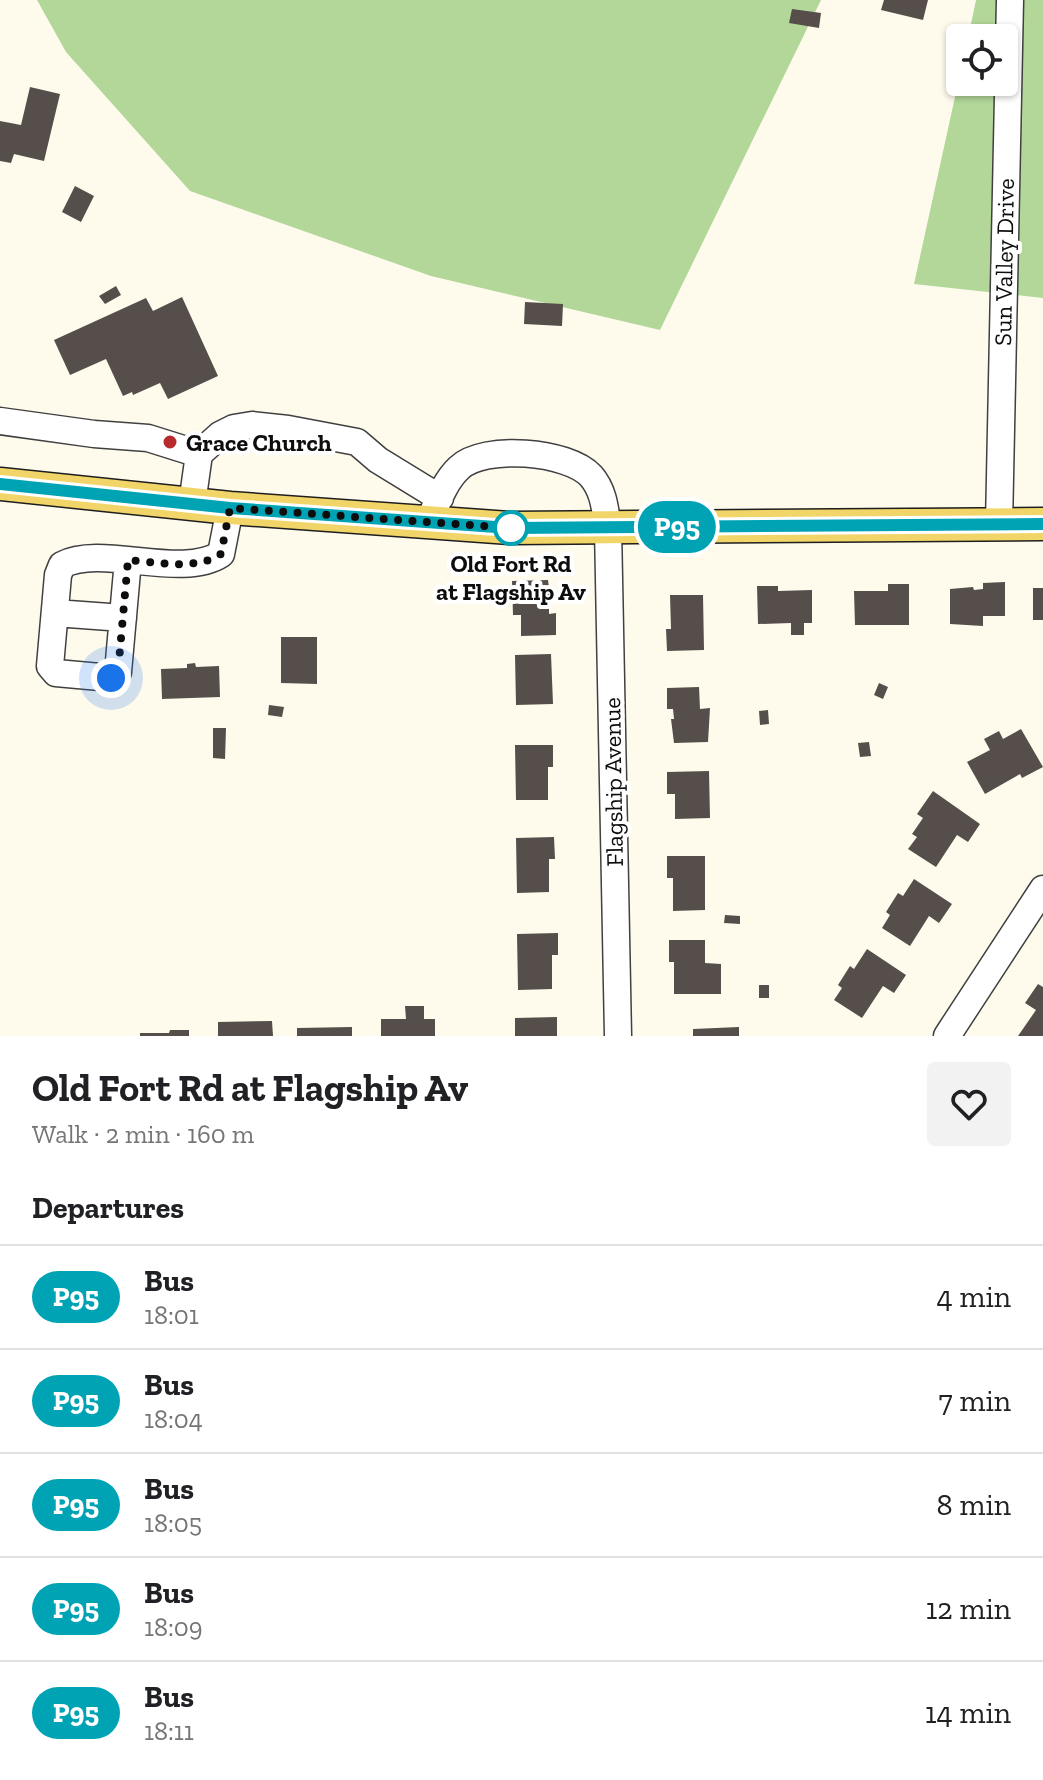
<!DOCTYPE html>
<meta charset="utf-8">
<style>
:root{--surface:#fff;--page:#f2f2f2;--text:#202124;--muted:#757577;--line:#e0e0e0}
body{margin:0;font-family:"Zilla Slab",serif;background:var(--page);color:var(--text);height:100vh;display:flex;flex-direction:column;font-size:30px;white-space:nowrap}
*{box-sizing:border-box;margin:0}
p{font-size:26px;color:var(--muted)}
.icon{flex:none;width:44px;height:44px;fill:none;stroke:currentColor;stroke-width:2;stroke-linecap:round;stroke-linejoin:round}
.map{position:relative;height:1036px;overflow:hidden}
.drawer{display:flex;flex-direction:column;background:var(--surface);flex:1}
.drawer>*{flex:none}
.badge{padding:0 16px;border-radius:26px;font-size:28px;line-height:52px}
.tools{position:absolute;left:946px;top:24px;display:grid;gap:16px}
.tools a{display:grid;place-items:center;width:72px;height:72px;border-radius:8px;background:var(--surface);box-shadow:0 2px 6px #0004;font-size:40px}
.you{position:absolute;width:40px;height:40px;margin:-20px;border:6px solid #fff;border-radius:50%;background:#1a73e8;box-shadow:0 0 0 12px #1a73e833}
.map>.badge{position:absolute;translate:-50% -50%;box-shadow:0 0 0 4px #fff}
h2{padding:0 32px;font-size:30px;line-height:72px}
.round{display:grid;place-items:center;flex:none;width:84px;height:84px;border-radius:8px;background:var(--page)}
.head{display:flex;align-items:center;justify-content:space-between;height:136px;padding:0 32px}
h1{font-size:38px;font-weight:800;line-height:60px}
ul{padding:0;list-style:none}
li{display:flex;align-items:center;gap:24px;height:104px;padding:0 32px;border-top:2px solid var(--line)}
li div{flex:1}
li b{display:block;font-size:30px}
li em{font-style:normal}
li .badge{min-width:88px;font-weight:700;text-align:center}
.map>svg:first-child{display:block}
.forest{fill:#b3d799}
.building{fill:#554e4a}
.lines{fill:none;stroke-linecap:round;stroke-linejoin:round}
.minor-casing{stroke:#404040;stroke-width:29}
.major-casing{stroke:#1e1e1e;stroke-width:35}
.minor{stroke:#fff;stroke-width:26}
.major{stroke:#f2d569;stroke-width:32}
.line-casing{stroke:#fff;stroke-width:18}
.line{stroke:#00a3b4;stroke-width:12}
.walk{stroke:#0d0d0d;stroke-width:8;stroke-dasharray:0 14.4}
.poi-dot{fill:#b72b2e;stroke:#fff;stroke-width:3}
.stop-dot{fill:#fff;stroke:#00a3b4;stroke-width:4}
.labels{text-anchor:middle;dominant-baseline:central;stroke-width:8;stroke-linejoin:round;paint-order:stroke}
.street-label{font-size:24px;fill:#0d0d0d;stroke:#fff}
.poi-label{font-size:24px;font-weight:bold;fill:#0d0d0d;stroke:#fff;text-anchor:start}
.stop-label{font-size:24px;font-weight:bold;fill:#0d0d0d;stroke:#fff}
</style>
<div class="map">
<svg width="1043" height="1036" viewBox="0 0 1043 1036">
<rect width="100%" height="100%" fill="#fefbed"/>
<!-- forest -->
<path class="forest" d="M37,0h784l-161,330 -229,-54 -241,-85 -124,-139z
M976,0h67v298l-129,-14 46,-210v8h44v-44h-36z"/>
<!-- building -->
<path class="building" d="M884,0h44l-5,20 -42,-10z
M792,9l29,4 -2,15 -30,-5z
M30,87l30,7 -16,67 -30,-7 -3,9 -11,-2v-40l21,4z
M75,186l19,10 -13,26 -19,-10z
M116,286l5,9 -16,9 -6,-8z
M182,297l36,79 -50,23 -8,-16 -27,12 -1,-3 -9,4 -17,-37 -36,16 -16,-35 92,-42 7,13z
M525,302l38,2 -1,22 -38,-2z
M548,580l3,23h-2v11l7,-1v22l-35,1v-21h-8l-1,-34z
M1005,582v34h-22v10l-33,-2v-35l23,-2 1,3 9,-1v-6z
M888,584h21v41h-54l-1,-34h34z
M757,586h21v5l34,-1v33h-8v12h-13v-12l-33,1z
M1033,588h10v32h-10z
M670,595h33l1,55 -37,1 -1,-22h5z
M281,637h36v47l-36,-1z
M551,654l2,50 -37,1 -1,-50z
M195,663l1,4 23,-1 1,31 -58,2 -1,-30 26,-1v-4z
M879,683l9,4 -5,12 -9,-4z
M699,687l1,22 10,-1 -2,34 -34,1 -3,-24h3l-1,-10h-6v-21z
M269,705l15,2 -2,10 -14,-2z
M768,710l1,14 -9,1 -1,-14z
M213,728h13l-1,31 -12,-1z
M1021,729l22,38 -21,11 -2,-4 -35,20 -18,-32 23,-12 -6,-11 15,-8 4,8z
M869,742l2,14 -11,1 -2,-14z
M515,745h38v22h-5v33h-32z
M709,771l1,47 -35,1v-25h-8v-22z
M933,791l47,33 -12,18 -11,-7 -21,32 -28,-18 9,-12 -5,-3 11,-16 -6,-4z
M554,837l1,22h-6v33l-32,1 -1,-55z
M667,856h38v54l-32,1v-33h-6z
M914,879l38,25 -13,19 -10,-7 -19,30 -28,-18 8,-13 -4,-3 12,-19 5,3z
M725,915l15,1v8l-16,-1z
M558,933v22h-6v34l-34,1 -1,-56z
M669,940h36v23l16,1v30h-47v-32h-5z
M867,949l39,26 -12,18 -11,-7 -21,32 -28,-18 8,-12 -4,-3 12,-19 4,3z
M1038,984l5,3v49h-25l18,-26 -11,-7z
M759,985h10v13h-10z
M405,1006h19v13h11v17h-54v-17h25z
M557,1017v19h-42v-18z
M272,1021l1,15h-55v-14z
M352,1027v9h-55v-8z
M739,1027v9h-46v-7z
M170,1030h19v6h-49v-3h29z"/>
<g class="lines">
<!-- minor casing -->
<g class="minor-casing">
<path id="minor" d="M0,421l94,13 54,4 51,16 -7,50
M199,454l21,-19 14,-7 18,-3 36,4 69,13 21,18 62,38
M429,521c8,-17 15,-39 30,-53 25,-24 109,-17 132,8 13,15 14,33 17,52l10,508
M999,525l11,-525
M128,560l-10,112 -7,6 -55,-5 -6,-7 8,-91 4,-10c40,-21 119,15 159,-11l9,-46
M55,613l68,5
M947,1036l96,-147"/>
</g>
<!-- major casing -->
<g class="major-casing">
<path id="major" d="M0,484l230,24 280,20 533,-4"/>
</g>
<!-- minor -->
<use href="#minor" class="minor"/>
<!-- major -->
<use href="#major" class="major"/>
</g>
<g class="lines">
<!-- line casing -->
<g class="line-casing">
<path id="line" d="M0,484l230,24 280,20 533,-4"/>
</g>
<!-- line -->
<use href="#line" class="line"/>
<!-- walk -->
<path class="walk" d="M111,678l7,-6 10,-112c29,2 67,11 93,-6l9,-46 281,20"/>
</g>
<!-- markers -->
<circle class="poi-dot" cx="170" cy="442" r="8"/>
<circle class="stop-dot" cx="511" cy="528" r="16"/>
<g class="labels">
<!-- street labels -->
<g class="street-label">
<text transform="translate(1004 262) rotate(-89)">Sun Valley Drive</text>
<text transform="translate(613 782) rotate(-91)">Flagship Avenue</text>
</g>
<!-- poi labels -->
<g class="poi-label">
<text x="186" y="442">Grace Church</text>
</g>
<!-- stop labels -->
<g class="stop-label">
<text x="511" y="563">Old Fort Rd<tspan x="511" dy="28">at Flagship Av</tspan></text>
</g>
</g>
</svg>
<div class="tools">
<a><svg class="icon" aria-label="locate" viewBox="0 0 24 24"><circle cx="12" cy="12" r="6"/><path d="M12 2v4M12 18v4M2 12h4M18 12h4"/></svg></a>
</div>
<div class="you" style="left:111px;top:678px"></div>
<b class="badge" style="left:677px;top:527px;background:#00a3b4;color:#fff">P95</b>
</div>
<section class="drawer">
<div class="head"><div><h1>Old Fort Rd at Flagship Av</h1><p>Walk · 2 min · 160 m</p></div><a class="round"><svg class="icon" aria-label="heart" viewBox="0 0 24 24"><path d="M12 20l-8-8c-3-5 5-10 8-4 3-6 11-1 8 4z"/></svg></a></div>
<h2>Departures</h2>
<ul>
<li><span class="badge" style="background:#00a3b4;color:#fff">P95</span><div><b>Bus</b><p>18:01</p></div><em>4 min</em></li>
<li><span class="badge" style="background:#00a3b4;color:#fff">P95</span><div><b>Bus</b><p>18:04</p></div><em>7 min</em></li>
<li><span class="badge" style="background:#00a3b4;color:#fff">P95</span><div><b>Bus</b><p>18:05</p></div><em>8 min</em></li>
<li><span class="badge" style="background:#00a3b4;color:#fff">P95</span><div><b>Bus</b><p>18:09</p></div><em>12 min</em></li>
<li><span class="badge" style="background:#00a3b4;color:#fff">P95</span><div><b>Bus</b><p>18:11</p></div><em>14 min</em></li>
</ul>
</section>
